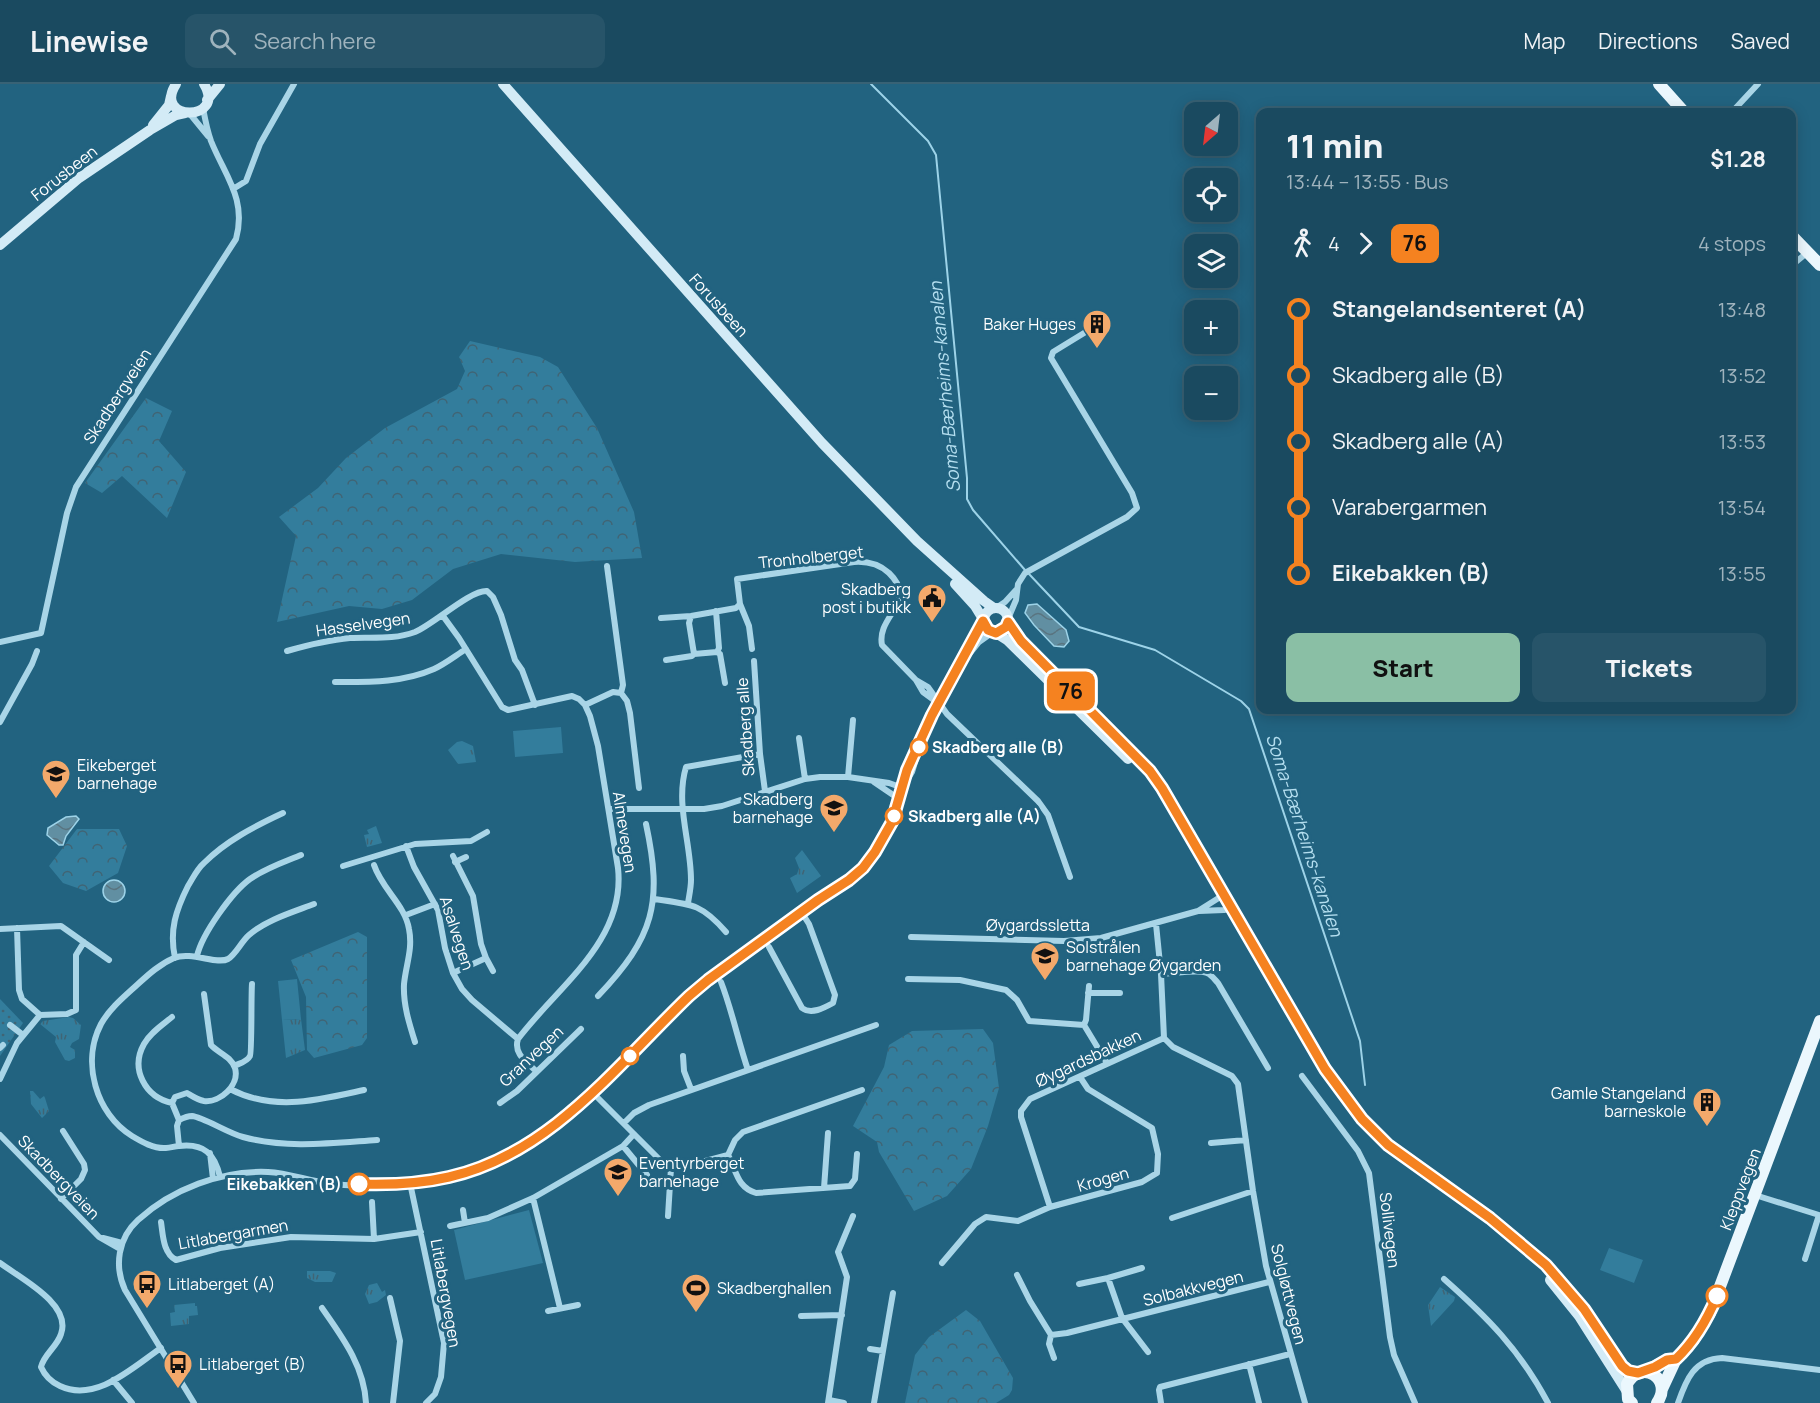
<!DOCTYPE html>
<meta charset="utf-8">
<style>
:root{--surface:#1a4a60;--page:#275469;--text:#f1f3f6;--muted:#9fb3bd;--line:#386275;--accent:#8abfa5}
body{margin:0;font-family:Manrope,sans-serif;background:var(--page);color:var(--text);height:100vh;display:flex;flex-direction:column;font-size:22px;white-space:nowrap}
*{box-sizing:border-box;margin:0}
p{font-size:20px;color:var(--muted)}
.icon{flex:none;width:33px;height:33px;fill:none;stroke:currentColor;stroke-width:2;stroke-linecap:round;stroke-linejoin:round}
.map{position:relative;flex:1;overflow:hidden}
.drawer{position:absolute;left:1256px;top:24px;width:540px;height:606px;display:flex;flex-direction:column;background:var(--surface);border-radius:12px;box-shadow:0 3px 15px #0003,0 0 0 2px var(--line)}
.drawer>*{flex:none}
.badge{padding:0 12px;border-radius:9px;font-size:21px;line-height:39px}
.needle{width:39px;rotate:208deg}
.controls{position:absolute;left:1184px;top:18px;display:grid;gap:12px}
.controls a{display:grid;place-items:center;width:54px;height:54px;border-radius:12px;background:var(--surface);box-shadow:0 3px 15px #0003,0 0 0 2px var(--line);font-size:30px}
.map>.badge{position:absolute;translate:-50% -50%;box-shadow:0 0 0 3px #fff}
.legs{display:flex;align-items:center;gap:9px;height:66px;padding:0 30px;font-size:20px}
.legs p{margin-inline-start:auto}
.head{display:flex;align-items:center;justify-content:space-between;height:102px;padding:0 30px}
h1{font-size:33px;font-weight:800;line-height:45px}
.primary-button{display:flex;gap:12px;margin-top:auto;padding:12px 30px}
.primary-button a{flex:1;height:69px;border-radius:12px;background:var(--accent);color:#111;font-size:24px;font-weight:800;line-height:69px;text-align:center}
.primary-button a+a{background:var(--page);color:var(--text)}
ul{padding:0 30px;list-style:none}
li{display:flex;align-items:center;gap:21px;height:66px;font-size:22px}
li i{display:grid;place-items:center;width:9px;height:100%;margin:0 8px;background:currentColor}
li i::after{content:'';width:15px;height:15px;margin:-8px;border:4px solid;border-radius:50%;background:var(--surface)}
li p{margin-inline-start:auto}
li:first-child i{background:linear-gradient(#0000 50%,currentColor 0)}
li:last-child i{background:linear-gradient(currentColor 50%,#0000 0)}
header{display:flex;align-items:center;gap:36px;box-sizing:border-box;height:84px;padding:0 30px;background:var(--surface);border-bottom:2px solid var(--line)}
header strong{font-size:28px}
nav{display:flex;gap:33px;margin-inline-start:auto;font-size:21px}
.search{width:420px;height:54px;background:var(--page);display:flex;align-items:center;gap:15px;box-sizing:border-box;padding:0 21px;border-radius:12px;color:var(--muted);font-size:22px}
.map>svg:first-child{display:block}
.grass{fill:url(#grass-dots)}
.forest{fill:url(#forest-crowns)}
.park{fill:url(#park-tufts)}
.pitch{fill:#337d9c}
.water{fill:url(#water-waves);stroke:#9dd3e8;stroke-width:1.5}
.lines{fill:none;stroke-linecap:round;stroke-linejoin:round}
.stream{stroke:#9dd3e8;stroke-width:2}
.minor{stroke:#a9d5e7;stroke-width:6}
.secondary{stroke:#d3ebf6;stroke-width:10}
.primary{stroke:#ebf7fd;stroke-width:12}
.line-1-casing{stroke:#fff;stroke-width:14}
.line-1{stroke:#f58220;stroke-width:9}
.stop-1-dot{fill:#fff;stroke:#f58220;stroke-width:3}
.labels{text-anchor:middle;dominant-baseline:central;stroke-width:6;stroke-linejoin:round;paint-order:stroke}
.street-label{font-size:16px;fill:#fff;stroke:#226380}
.poi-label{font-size:16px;fill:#fff;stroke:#226380;text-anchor:start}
.stop-label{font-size:16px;font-weight:bold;fill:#fff;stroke:#226380;text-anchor:start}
.water-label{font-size:18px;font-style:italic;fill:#b4deef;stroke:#226380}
</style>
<header>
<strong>Linewise</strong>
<div class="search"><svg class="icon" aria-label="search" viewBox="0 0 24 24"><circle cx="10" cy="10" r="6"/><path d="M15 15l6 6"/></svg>Search here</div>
<nav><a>Map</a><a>Directions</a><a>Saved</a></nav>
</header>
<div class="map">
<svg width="1820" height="1319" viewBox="0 0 1820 1319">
<defs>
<pattern id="grass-dots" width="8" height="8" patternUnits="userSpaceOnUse" patternTransform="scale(1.5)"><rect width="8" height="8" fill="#337d9c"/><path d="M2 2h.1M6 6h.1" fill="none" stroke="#406474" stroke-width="1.8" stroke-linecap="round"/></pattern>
<pattern id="forest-crowns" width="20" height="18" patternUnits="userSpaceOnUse" patternTransform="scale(1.5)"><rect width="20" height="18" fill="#337d9c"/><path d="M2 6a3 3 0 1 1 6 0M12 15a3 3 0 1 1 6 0" fill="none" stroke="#406474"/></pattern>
<pattern id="park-tufts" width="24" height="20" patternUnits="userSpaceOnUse" patternTransform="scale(1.5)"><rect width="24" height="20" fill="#337d9c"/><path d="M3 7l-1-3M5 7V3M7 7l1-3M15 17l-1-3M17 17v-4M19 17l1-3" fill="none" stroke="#406474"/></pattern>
<pattern id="water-waves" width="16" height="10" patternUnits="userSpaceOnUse" patternTransform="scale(1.5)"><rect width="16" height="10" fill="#618fa2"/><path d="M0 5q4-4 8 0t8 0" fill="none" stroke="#597480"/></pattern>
</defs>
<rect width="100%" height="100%" fill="#226380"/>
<!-- grass -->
<path class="grass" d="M0,915l23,24 -23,33z"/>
<!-- forest -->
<path class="forest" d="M470,257l70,16 18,10 39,61 37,84 8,46 -67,4 -74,-8 -48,15 -41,31 -30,9 -33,-3 -72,16 19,-86 -17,-19 39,-29 28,-30 39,-30 72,-39 8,-18 -6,-14z
M146,314l26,13 -13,30 27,31 -19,46 -45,-42 -20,17 -17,-10z
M77,745h42l8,17 -9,27 -32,18 -23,-8 -14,-17z
M358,848l9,5v101l-5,7 -48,13 -7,-8 -1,-53 -15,-37z
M983,945l10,14 6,45 -11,38 -17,43 -24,27 -33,15 -35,-59 -2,-10 -24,-16 31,-59 5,-22 23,-14z
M966,1226l14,11 33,57 -1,12 -3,5 -13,8h-91l10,-48 14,-18z"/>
<!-- park -->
<path class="park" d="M462,657l11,5 3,16 -18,2 -10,-14 9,-8z
M376,742l6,17 -15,4 -3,-12 5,-1 -2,-4z
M802,766l19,26 -24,17 -7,-15 7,-4 2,-6 -4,-10z
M69,933l4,1 8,7 -2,14 -7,4 -2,4 5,3v8l-6,3 -4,-1 -10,-18 1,-5 -16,-13 3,-3z
M301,935l4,31 -19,8 -4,-38z
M30,1007h3l7,8 4,-3 1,2 4,13 -7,7 -11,-14z
M307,1187h23l6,2 -4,9h-17l-8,-4z
M377,1199l5,9 3,-2 1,5 -9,7 -8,2 -4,-10 4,-9z
M1440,1203l15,10 -1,4 -23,25 -3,-21z
M195,1219v3h2l1,9 -9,1v8l-18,2 -1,-13 5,-1 -1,-7z"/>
<!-- pitch -->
<path class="pitch" d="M561,643l2,26 -48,4 -2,-26z
M297,895l4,40 -19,1 -4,-39z
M529,1126l14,53 -78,17 -11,-50z
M1609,1164l34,12 -9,23 -34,-13z"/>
<!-- water -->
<path class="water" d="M1037,520l29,26 3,11 -5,6 -10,-1 -20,-21 -9,-12 3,-8z
M76,732l3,3 -13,17 -3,9h-4l-12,-10 1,-7 18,-11z
M103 807a11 11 0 1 1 22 0a11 11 0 1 1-22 0Z"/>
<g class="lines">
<!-- stream -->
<path class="stream" d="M871,0l57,57 8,14 31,323v21l6,11 52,60
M1029,490l50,53 76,23 86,51 8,8 111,332 5,44"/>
<!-- minor -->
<path class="minor" d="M1732,28l26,-28
M190,30l18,22
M233,105l13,-8 14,-37 34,-60
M1791,168l8,-9
M1791,182l17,-14
M607,482l16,119 -2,8 6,8 3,12 9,75
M740,520l9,22 3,23
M996,524l9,-6 11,-12
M716,527l3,37 -2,4 3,2 5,29
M443,532l16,22 43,69 6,3 64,-14 7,3 6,6 28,-13 8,1
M691,532l-2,7 5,31
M661,534l30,-2 45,-8 4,-4 -3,-25 117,-17c14,-1 25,2 35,11 30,29 -13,43 -7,72l34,35 7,12 15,11
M1008,535l8,-19 2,-16 7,-11 102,-56 10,-9 -5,-15 -81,-135 2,-6 49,-30
M0,558l41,-9 26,-120 9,-26 160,-248c11,-40 -11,-63 -25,-98 -4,-11 -6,-22 -8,-33
M287,567c21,-6 41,-11 63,-13 22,-1 44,2 65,-6 19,-8 55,-42 72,-41l6,6 8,18 14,45 7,10 13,35
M971,568l8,-10 14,-10
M666,576l26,-4 2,-2 23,-2
M754,577l6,93 5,37
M916,596l12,7 19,27 91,87 10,14 22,62
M335,598c33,0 67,1 99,-13 11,-5 21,-13 32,-20
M0,638l32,-58 5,-13
M799,654l6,41
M848,693l5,-57
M874,698l25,17
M906,698l6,-10 4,-13
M609,725h95l18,-3 83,-27 15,-2h28l41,6 14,5
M406,762l8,21 24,43 7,38 8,25 9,16 10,11 46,39
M455,778l11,-5
M374,781c8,24 31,40 35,64 4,20 -3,35 -5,55 -1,20 5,39 11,58
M343,782l72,-22 56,-3 16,-9
M654,815c36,5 47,4 72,33
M688,819c1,-7 3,-15 3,-23 0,-38 -16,-76 -5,-113l74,-13
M1199,827l25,-1 9,-2
M406,831l29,-11
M1156,840l5,50 3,64 9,9 59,29 6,8 15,107 13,75 39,137
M17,844l2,62 3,9 18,16 27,-1 9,-4v-55l8,-13
M0,845l61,-3 48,34
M911,853l153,4 37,-3 97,-27 27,-17
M769,863l33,61c9,7 22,0 31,-5l2,-8 -26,-71 -7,-11
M197,872c5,-22 35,-64 53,-77 16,-11 34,-17 51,-24
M175,874c-6,-28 1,-48 13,-72 5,-8 9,-17 16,-23 22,-22 51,-37 79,-50
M486,874l7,13
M453,889l33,-15 -5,-14 -8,-48 -20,-40
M1161,890c12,0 36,-5 46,-1 5,2 8,7 11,10l50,85
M908,895l52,1 46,10 11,10 12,21 55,4 23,38
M721,898c11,28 17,59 27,88
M1088,909h32
M598,912c56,-59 65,-93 48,-172
M10,941l13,10
M1084,941l2,-5 3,-34
M0,964l3,-3
M683,972l1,15 7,18
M234,982c6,-3 13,-4 16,-10 2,-3 1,-60 2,-72
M537,988c-10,-10 -24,-18 -19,-33 39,-52 108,-98 100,-171l-20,-122 -8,-30 -5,-11
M1302,992l56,75 11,22 21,164 4,18 21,48
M0,995l17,-36 23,-28
M230,1005c44,23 88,11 134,1
M592,1008l72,72 7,4h8l49,-13c9,17 9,32 28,38l94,-7 5,-7 2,-25
M172,1019c-27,-6 -42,-34 -28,-59 6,-11 18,-19 28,-27
M500,1019l17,-12 64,-62
M179,1036c4,-2 8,-4 13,-4 11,1 36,17 51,21 43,12 90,6 134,3
M624,1039l10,-10 15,-8 227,-80
M0,1051l99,102 21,12
M1211,1059l35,-3
M179,1062l-2,-20 2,-6 -7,-17 3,-6 12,-4c5,3 11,7 17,8 16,2 36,-16 31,-33 -4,-12 -17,-15 -24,-23l-7,-51
M623,1062l24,29
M210,1069l3,26
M728,1071l7,-15 8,-8 119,-42
M220,1093c-5,-23 -16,-34 -41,-31 -4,0 -8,2 -13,2 -12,1 -24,-6 -34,-12 -36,-22 -51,-74 -31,-112 9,-16 24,-28 37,-40 11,-10 22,-20 36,-26 17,-7 43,7 54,1 8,-5 13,-17 21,-24 17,-15 44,-23 65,-31
M410,1099l34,160 -3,34 -6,17 -9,9
M824,1104l4,-55
M1755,1111l64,20 -14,44
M533,1114l27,110
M61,1115l20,-20 4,-9 -1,-6 -21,-33
M372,1118l2,37
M1050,1123l-29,-90v-6l9,-12 134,-61
M463,1126l2,13
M668,1132l3,-48
M1172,1134l81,-27
M161,1138c2,13 2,31 15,38l44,-12 71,-11 83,2 47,-7
M450,1142l38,-8 45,-20 90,-52 11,-12
M103,1154l19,5
M0,1179c20,15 72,41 61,71 -4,13 -17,20 -20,33 4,9 10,15 19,19 36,17 73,-19 101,-38
M942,1179l33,-39 11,-7 32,4 32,-14 92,-25 15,-9 1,-19 -6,-26 -64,-39 -8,-12
M1017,1191l13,26 21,34 -2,9 5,14
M1108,1194l14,40 26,34
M1444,1195c43,38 76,71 104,124
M1079,1200l29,-6 34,-10
M390,1214l10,43 -7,62
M322,1224c21,30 42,58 44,95
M548,1227l30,-6
M801,1232l41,-1
M1051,1251l16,-2 202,-51
M870,1265l13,2
M1249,1280l10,39
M113,1296l19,23
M829,1316l15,3
M194,1319l-69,-113c-11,-24 -7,-52 13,-70 34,-31 84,-50 130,-48 20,1 38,8 58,11 27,4 59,4 86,0 58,-7 107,-29 153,-65l124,-122 129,-96 19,-11 26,-21 22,-32 18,-48 4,-18 38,-81 18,-28 20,-40
M828,1319l19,-126 -9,-25 15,-36
M874,1319l19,-110
M1161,1319l-2,-13 1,-3 130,-33
M1678,1319c8,-23 16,-44 44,-45l98,12"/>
<!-- secondary -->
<path class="secondary" d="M176,0c-24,38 51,38 28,0
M503,0l319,359 95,98 67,60 10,7
M207,16l13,-16
M153,41l16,-20 2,-9
M0,161l79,-67 71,-48 26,-15 9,-2
M955,500l20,22 8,13
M984 536a12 12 0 1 1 24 0a12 12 0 1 1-24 0Z
M1008,538l13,19 129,130 12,17 163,281 25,36 38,40 102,73 56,47 38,44 33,52 11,9 10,3
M996,549l11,7 121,119
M1550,1196l29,36 47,74"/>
<!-- primary -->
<path class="primary" d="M1659,0l25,28
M1791,151l29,30
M1644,1288l23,-12 9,-1
M1662,1305l14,-30 17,-18 17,-28 110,-292
M1632,1319l-4,-4 -1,-15c14,-26 47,-5 30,19"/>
</g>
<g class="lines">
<!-- line-1 casing -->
<g class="line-1-casing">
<path id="line-1" d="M359,1100c30,1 60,0 90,-7 102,-23 168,-112 240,-181l19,-16 110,-80 31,-20 14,-12 12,-16 17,-30 15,-52 25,-55 51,-94 5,9 8,3 10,-6 2,-5 13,19 129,130 12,17 163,281 37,50 26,26 102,73 56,47 38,44 38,57 6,5 10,2 17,-6 12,-7 9,-1c19,-18 31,-39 41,-63"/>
</g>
<!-- line-1 -->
<use href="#line-1" class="line-1"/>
</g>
<!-- icons -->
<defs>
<g id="building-pin" transform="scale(1.5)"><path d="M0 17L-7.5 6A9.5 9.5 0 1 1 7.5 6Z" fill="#f3a96b" stroke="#226380"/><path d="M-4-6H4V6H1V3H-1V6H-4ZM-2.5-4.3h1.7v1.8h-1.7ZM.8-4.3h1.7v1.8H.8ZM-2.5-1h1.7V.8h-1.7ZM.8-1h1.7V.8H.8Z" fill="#111"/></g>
<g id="civic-pin" transform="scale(1.5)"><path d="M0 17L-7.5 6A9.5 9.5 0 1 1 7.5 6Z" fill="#f3a96b" stroke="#226380"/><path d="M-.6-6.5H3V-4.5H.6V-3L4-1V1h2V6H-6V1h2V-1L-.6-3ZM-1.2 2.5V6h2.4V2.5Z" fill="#111"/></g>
<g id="school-pin" transform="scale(1.5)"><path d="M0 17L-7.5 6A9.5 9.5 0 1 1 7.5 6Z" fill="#f3a96b" stroke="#226380"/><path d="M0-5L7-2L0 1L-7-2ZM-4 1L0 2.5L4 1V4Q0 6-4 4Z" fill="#111"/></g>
<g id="bus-pin" transform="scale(1.5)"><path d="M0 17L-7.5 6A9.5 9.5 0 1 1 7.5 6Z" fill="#f3a96b" stroke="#226380"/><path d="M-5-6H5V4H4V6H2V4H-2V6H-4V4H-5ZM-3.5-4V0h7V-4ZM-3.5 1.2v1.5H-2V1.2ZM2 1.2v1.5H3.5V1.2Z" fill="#111"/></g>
<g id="stadium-pin" transform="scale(1.5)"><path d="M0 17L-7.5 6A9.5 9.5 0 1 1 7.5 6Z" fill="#f3a96b" stroke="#226380"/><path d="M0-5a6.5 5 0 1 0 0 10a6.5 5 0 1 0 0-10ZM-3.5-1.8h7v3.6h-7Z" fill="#111"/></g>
</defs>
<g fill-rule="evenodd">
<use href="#building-pin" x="1097" y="240"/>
<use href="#civic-pin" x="932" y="514"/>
<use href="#school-pin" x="56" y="690"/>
<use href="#school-pin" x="834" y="724"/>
<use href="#school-pin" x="1045" y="872"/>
<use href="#building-pin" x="1707" y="1018"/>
<use href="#school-pin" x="618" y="1088"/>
<use href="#bus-pin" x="147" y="1200"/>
<use href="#stadium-pin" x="696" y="1204"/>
<use href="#bus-pin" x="178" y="1280"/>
</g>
<!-- markers -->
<g class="stop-1-dot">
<circle cx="919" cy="663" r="8"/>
<circle cx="894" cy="732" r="8"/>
<circle cx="630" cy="972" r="8"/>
<circle cx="359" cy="1100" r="10"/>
<circle cx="1717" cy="1212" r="10"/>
</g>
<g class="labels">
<!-- street labels -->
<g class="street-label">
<text transform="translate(64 89) rotate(-38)">Forusbeen</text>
<text transform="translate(719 221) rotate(48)">Forusbeen</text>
<text transform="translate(117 312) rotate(-57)">Skadbergveien</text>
<text transform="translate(811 473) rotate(-6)">Tronholberget</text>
<text transform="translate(363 540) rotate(-8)">Hasselvegen</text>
<text transform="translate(745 643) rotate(-94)">Skadberg alle</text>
<text transform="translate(625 748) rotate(81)">Almevegen</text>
<text x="1038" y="841">Øygardssletta</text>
<text transform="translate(457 849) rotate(72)">Asalvegen</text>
<text transform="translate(531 972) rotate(-43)">Granvegen</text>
<text transform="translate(1088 974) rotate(-25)">Øygardsbakken</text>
<text transform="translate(59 1093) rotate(46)">Skadbergveien</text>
<text transform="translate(1103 1095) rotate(-16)">Krogen</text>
<text transform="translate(1740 1105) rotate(-69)">Kleppvegen</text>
<text transform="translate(1390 1146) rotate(83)">Sollivegen</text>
<text transform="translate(233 1150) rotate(-10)">Litlabergarmen</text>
<text transform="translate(1193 1204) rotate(-14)">Solbakkvegen</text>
<text transform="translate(446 1209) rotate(80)">Litlabergvegen</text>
<text transform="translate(1289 1210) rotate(76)">Solgløttvegen</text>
</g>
<!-- poi labels -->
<g class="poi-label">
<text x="1076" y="240" text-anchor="end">Baker Huges</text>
<text x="911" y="505" text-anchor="end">Skadberg<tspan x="911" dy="18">post i butikk</tspan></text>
<text x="77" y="681">Eikeberget<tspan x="77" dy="18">barnehage</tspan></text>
<text x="813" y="715" text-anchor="end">Skadberg<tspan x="813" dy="18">barnehage</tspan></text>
<text x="1066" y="863">Solstrålen<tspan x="1066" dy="18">barnehage Øygarden</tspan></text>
<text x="1686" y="1009" text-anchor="end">Gamle Stangeland<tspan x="1686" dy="18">barneskole</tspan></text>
<text x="639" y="1079">Eventyrberget<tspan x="639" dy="18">barnehage</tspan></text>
<text x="168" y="1200">Litlaberget (A)</text>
<text x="717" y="1204">Skadberghallen</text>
<text x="199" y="1280">Litlaberget (B)</text>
</g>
<!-- stop labels -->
<g class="stop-label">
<text x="932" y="663">Skadberg alle (B)</text>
<text x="908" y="732">Skadberg alle (A)</text>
<text x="342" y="1100" text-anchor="end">Eikebakken (B)</text>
</g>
<!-- water labels -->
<g class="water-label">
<text transform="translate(944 303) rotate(-95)">Soma-Bærheims-kanalen</text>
<text transform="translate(1305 751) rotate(72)">Soma-Bærheims-kanalen</text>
</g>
</g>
</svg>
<div class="controls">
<a><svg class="needle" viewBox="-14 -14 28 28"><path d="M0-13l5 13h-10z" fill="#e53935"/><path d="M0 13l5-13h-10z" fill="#9fb3bd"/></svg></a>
<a><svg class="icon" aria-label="locate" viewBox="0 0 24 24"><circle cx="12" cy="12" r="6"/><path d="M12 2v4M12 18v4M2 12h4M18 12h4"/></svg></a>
<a><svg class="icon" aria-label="layers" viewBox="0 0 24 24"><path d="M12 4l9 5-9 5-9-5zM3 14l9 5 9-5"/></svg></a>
<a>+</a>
<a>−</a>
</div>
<b class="badge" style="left:1071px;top:607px;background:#f58220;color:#111">76</b>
<section class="drawer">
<div class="head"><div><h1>11 min</h1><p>13:44 – 13:55 · Bus</p></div><b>$1.28</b></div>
<div class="legs"><svg class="icon" aria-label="walk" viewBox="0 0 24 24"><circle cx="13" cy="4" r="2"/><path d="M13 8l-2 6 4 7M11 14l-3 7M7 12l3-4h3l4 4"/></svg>4<svg class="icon" aria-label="forward" viewBox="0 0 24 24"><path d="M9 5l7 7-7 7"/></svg><b class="badge" style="background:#f58220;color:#111">76</b><p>4 stops</p></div>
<ul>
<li><i style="color:#f58220"></i><b>Stangelandsenteret (A)</b><p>13:48</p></li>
<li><i style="color:#f58220"></i><span>Skadberg alle (B)</span><p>13:52</p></li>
<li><i style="color:#f58220"></i><span>Skadberg alle (A)</span><p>13:53</p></li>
<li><i style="color:#f58220"></i><span>Varabergarmen</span><p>13:54</p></li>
<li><i style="color:#f58220"></i><b>Eikebakken (B)</b><p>13:55</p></li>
</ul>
<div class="primary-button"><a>Start</a><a>Tickets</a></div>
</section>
</div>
